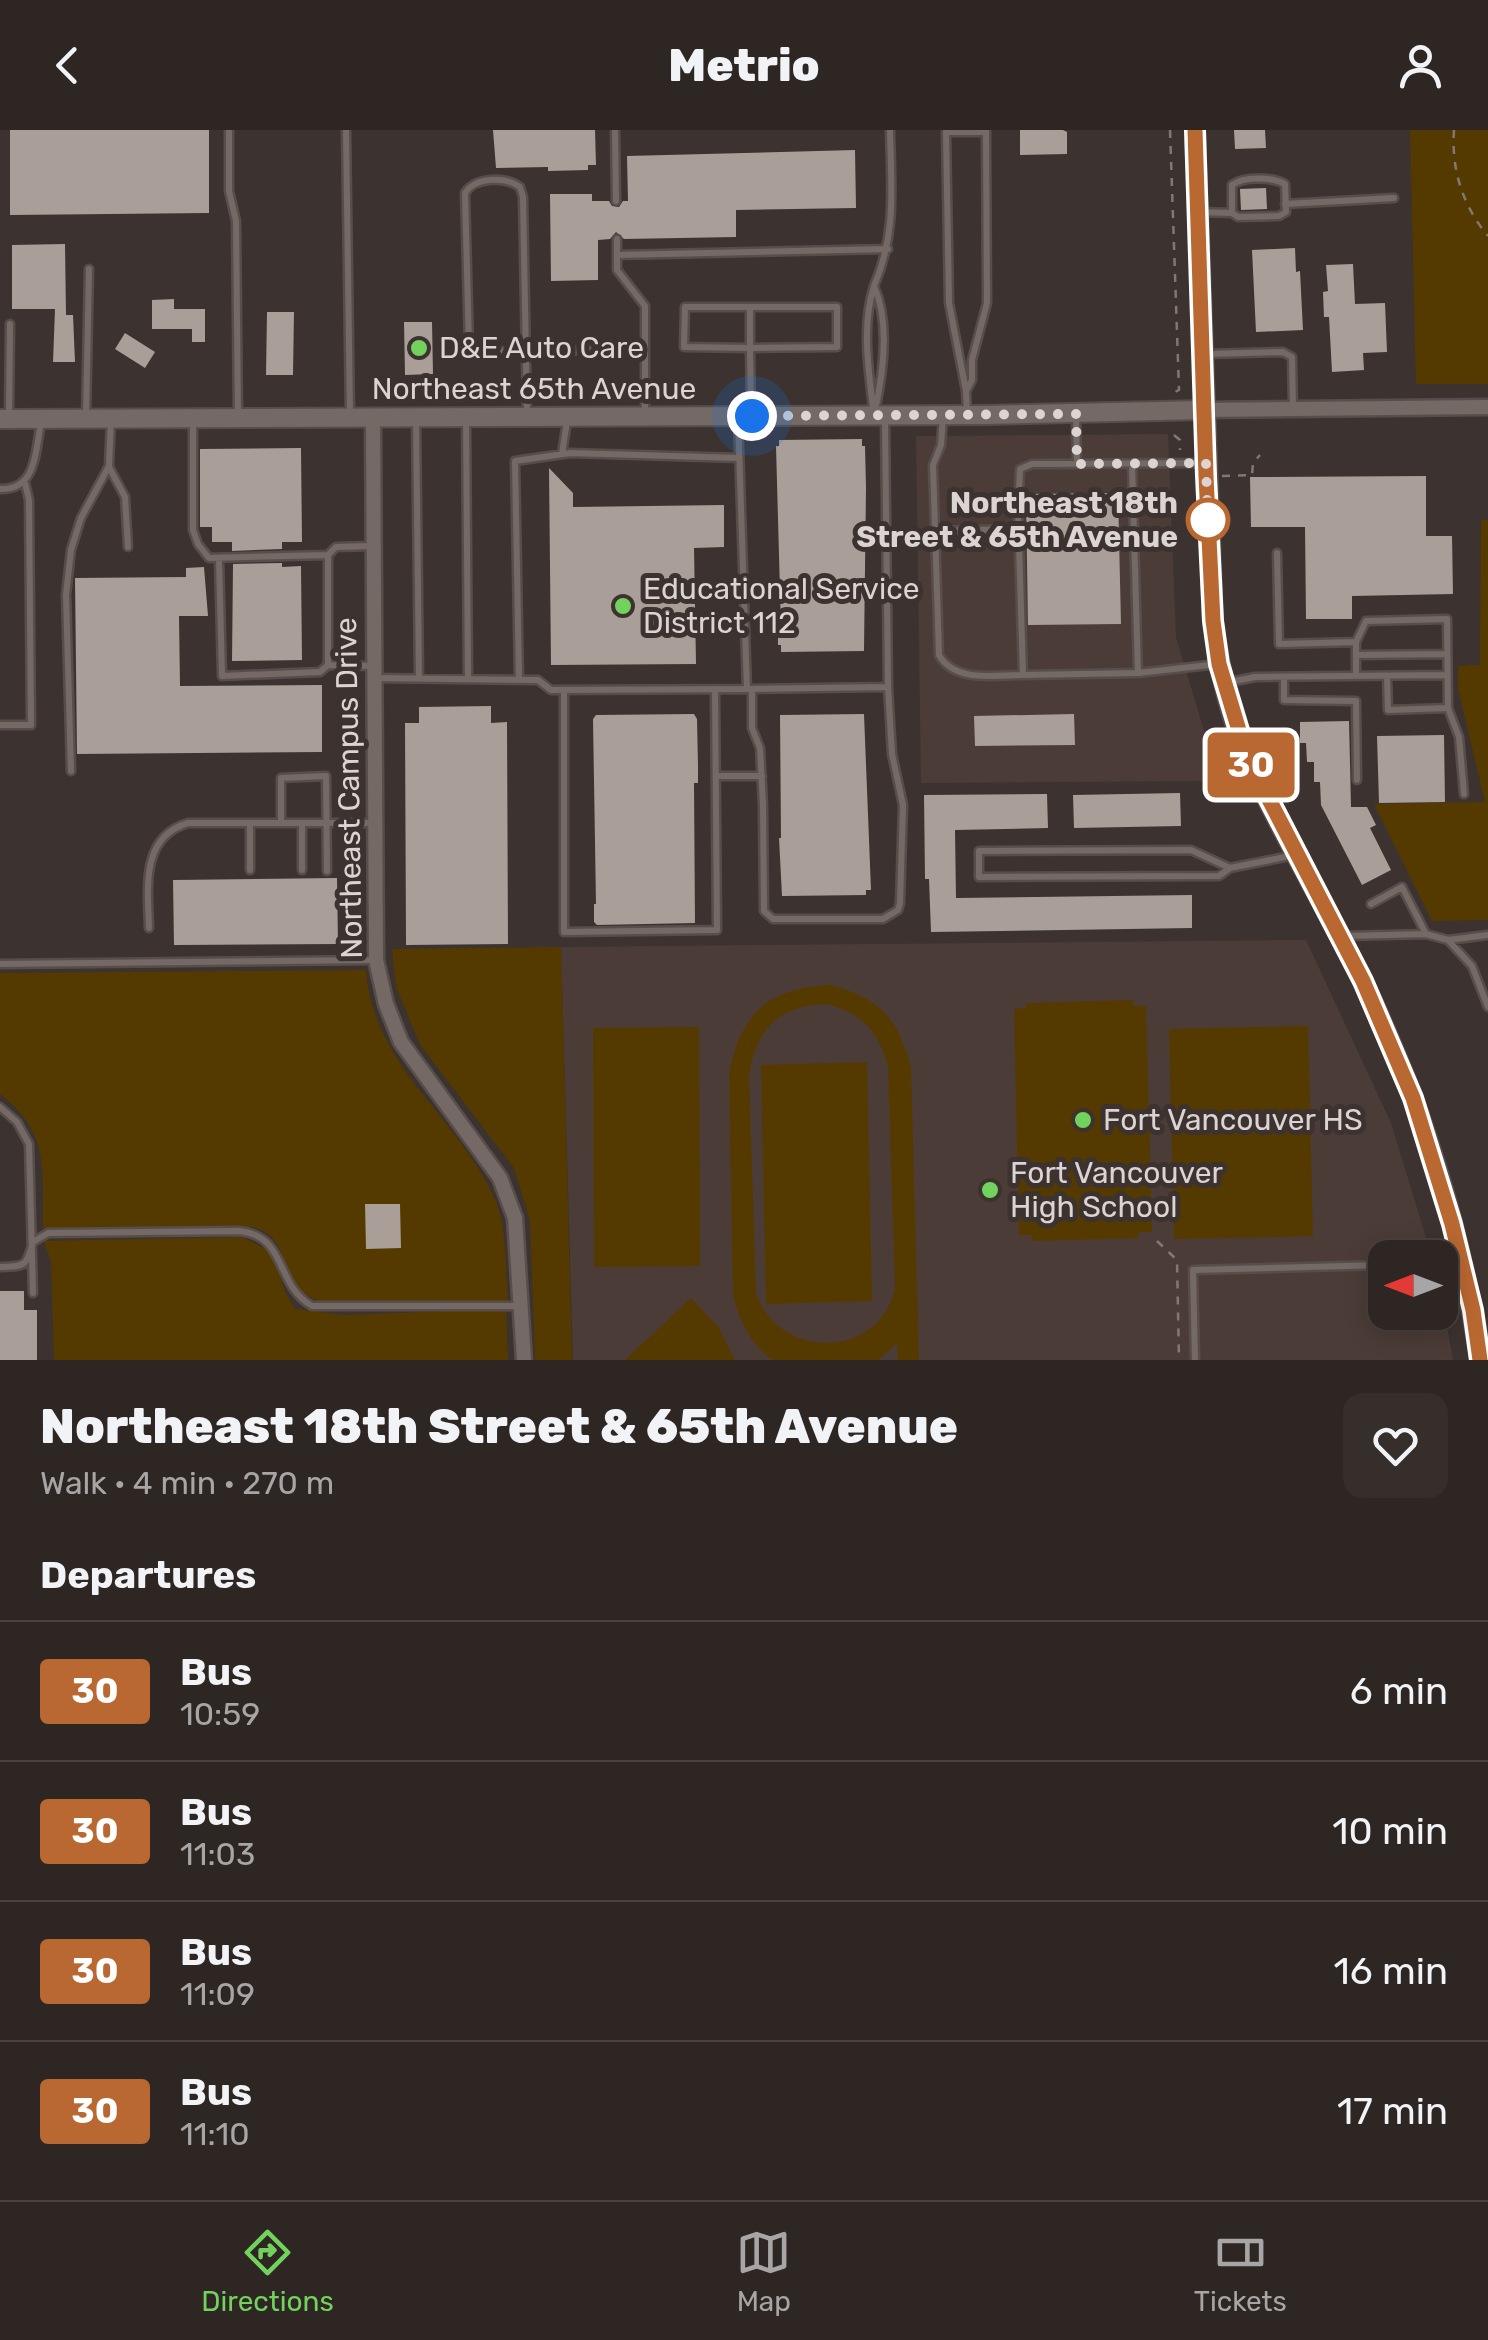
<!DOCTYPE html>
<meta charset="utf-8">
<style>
:root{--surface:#2d2623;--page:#352e2b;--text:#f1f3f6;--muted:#a7a5a6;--line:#484341;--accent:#72d25d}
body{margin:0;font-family:Rubik,sans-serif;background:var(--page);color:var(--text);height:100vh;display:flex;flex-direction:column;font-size:38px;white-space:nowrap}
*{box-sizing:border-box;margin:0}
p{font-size:32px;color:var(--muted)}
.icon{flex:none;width:55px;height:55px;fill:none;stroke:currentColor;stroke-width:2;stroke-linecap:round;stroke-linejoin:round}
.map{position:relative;height:1230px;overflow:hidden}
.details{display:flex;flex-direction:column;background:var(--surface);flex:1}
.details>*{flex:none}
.badge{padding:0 20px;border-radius:8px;font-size:35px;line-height:65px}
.needle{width:65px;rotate:270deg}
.controls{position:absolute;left:1368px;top:1110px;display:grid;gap:20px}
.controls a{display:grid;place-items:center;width:90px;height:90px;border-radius:20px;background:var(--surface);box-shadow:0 5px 25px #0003,0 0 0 2px var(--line);font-size:50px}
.you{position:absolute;width:50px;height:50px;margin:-25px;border:8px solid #fff;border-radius:50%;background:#1a73e8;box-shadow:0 0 0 15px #1a73e833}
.map>.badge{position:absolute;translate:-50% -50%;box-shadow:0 0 0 5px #fff}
h2{padding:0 40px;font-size:38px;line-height:90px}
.round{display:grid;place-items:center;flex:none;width:105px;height:105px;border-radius:20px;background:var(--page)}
.summary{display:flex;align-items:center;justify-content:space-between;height:170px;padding:0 40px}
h1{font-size:48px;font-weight:800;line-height:75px}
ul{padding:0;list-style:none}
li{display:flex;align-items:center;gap:30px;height:140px;padding:0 40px;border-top:2px solid var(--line)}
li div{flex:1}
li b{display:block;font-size:38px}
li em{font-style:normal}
li .badge{min-width:110px;font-weight:700;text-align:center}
header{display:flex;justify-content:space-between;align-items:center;height:130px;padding:0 40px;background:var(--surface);font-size:45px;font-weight:800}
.menu{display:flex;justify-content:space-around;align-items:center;height:140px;border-top:2px solid var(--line);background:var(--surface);font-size:28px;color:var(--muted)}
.menu a{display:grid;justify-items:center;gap:5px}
.menu .selected{color:var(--accent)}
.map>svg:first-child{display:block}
.built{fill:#4c3c37}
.green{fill:#553a00;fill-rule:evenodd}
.building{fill:#a99f98}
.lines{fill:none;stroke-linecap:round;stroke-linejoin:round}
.service-casing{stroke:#574e4b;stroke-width:11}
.minor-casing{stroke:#574e4b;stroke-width:19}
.tertiary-casing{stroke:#574e4b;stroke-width:22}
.path{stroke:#817876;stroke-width:2.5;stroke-dasharray:8 8;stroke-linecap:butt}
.service{stroke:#746965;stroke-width:6}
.minor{stroke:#746965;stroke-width:14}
.tertiary{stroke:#746965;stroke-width:18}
.line-casing{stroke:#fff;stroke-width:22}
.line{stroke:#ba6831;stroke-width:15}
.walk{stroke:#dbd4d2;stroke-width:10;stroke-dasharray:0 18}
.poi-dot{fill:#72d25d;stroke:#3c322f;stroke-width:4}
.stop-dot{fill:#fff;stroke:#ba6831;stroke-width:5}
.labels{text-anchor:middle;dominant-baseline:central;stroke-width:10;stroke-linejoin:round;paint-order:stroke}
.poi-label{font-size:30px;fill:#dbd4d2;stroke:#3c322f;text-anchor:start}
.street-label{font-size:30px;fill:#dbd4d2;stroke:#3c322f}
.stop-label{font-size:30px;font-weight:bold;fill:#dbd4d2;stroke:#3c322f;text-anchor:end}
</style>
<header><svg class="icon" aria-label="back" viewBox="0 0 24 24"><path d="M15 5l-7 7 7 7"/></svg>Metrio<svg class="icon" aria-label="person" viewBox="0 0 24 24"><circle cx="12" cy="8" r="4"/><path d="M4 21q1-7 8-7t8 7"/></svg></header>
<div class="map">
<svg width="1488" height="1230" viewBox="0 0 1488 1230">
<rect width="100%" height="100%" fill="#3c322f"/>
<!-- built -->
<path class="built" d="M1168,304l8,203 43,144 -298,2 -5,-347z
M1306,810l85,183 41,134 -47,1v54h55v-25l13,73h-880l-12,-413z"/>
<!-- green -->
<path class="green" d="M1410,0h78v254h-72z
M1481,390h7v400l-56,1 -58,-117 111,-2 -27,-114v-22l22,-1z
M561,817l11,413h-37l-5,-139 -16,-53 -93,-122 -25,-59 -4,-38z
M366,840c7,96 89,144 127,225 15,31 12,73 15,106l-8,3h-171c-61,-15 -29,-63 -76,-77l-210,1c-1,-58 8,-95 -43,-134v-121z
M831,855c49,14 67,33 80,82l8,293h-21l-1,-17 -19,17h-106c-23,-18 -32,-38 -39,-65l-4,-220c11,-62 39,-87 102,-90zM827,874c35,10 52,27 61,63l7,222c-17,71 -115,71 -139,5l-7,-219c8,-48 30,-69 78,-71z
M1133,870v6h13l6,226h-13l-1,6 -106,3 -1,-6h-12l-5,-226 12,-1v-5z
M1308,896l5,210 -139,3 -5,-210z
M699,897l1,239 -106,1 -1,-239z
M867,932l5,239 -106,3 -5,-239z
M242,1107l30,15 13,40 10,17 50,6 161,-6 2,51h-454l-3,-98 -7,-21z
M691,1168l28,30 16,32h-110z"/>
<!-- building -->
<path class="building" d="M10,0h199v83l-199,2z
M493,0h102l1,35h-8v5l-40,1v-4l-52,1z
M1020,0h43l4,2v22l-47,1z
M1234,0h31l1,18 -31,1z
M855,20l1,58 -120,2v27l-112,2 -8,-7 -6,7 -12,1v40l-47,1 -1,-87h42v7h17l3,5 7,1 4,-6h5l-1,-45z
M1266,58l1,21 -26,1 -1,-21z
M65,114l1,71h7l2,47h-22l2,-53h-43v-64z
M1295,118l1,24 4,-1 3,59 -47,2 -4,-82z
M1353,134l2,40 30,-1 2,49 -24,1 1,17 -32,2 -3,-55h-5l-1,-25 5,-1 -2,-26z
M174,169v10h31v33h-13v-13h-40v-29z
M267,182h27l-1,63h-27z
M404,192h28l1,52 -28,1z
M125,203l30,19 -10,16 -30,-19z
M862,309v7h3l1,42 -2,163 -83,1v-7h-3v-17h3l-5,-182h3v-6z
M301,318l1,94h-20v7l-50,2v-9h-20v-15h-12v-78z
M549,338l24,25v14l151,-2v42l-30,1 2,116 -145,1z
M1426,346v60h26l1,58 -101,2v23h-46l-1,-92h-54l-1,-50z
M1118,363l3,131 -93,1 -2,-131z
M282,433v4l19,-1 1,94 -70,1 1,-97z
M204,437l4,49h-29l1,70 142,-1v67l-245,2 -2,-176 111,-1v-9z
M491,576v17l16,-1 1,222 -102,1 -1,-222h14v-16z
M694,584l3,5 1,46v18h-4l1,140 -98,2 -3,-3v-18h2l-3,-185 3,-4z
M864,584l7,176h-5v5l-84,1 -3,-58h2l-1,-123z
M1074,584l1,31 -100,1 -1,-30z
M1349,591l2,86h16l9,18 -6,3 21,42 -29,15 -41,-80 -1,-23h-6v-20h-7l-1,-19h-6v-21z
M1444,605l1,67 -66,1 -2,-67z
M1180,663l1,33 -107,2 -1,-33z
M1047,664l1,34 -93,2 1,68 236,-3v33l-261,4 -2,-53h-4l-1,-84z
M337,748l1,66 -164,1 -1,-65z
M365,1074h35l1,44 -35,1z
M0,1161h24v19h13v50h-37z"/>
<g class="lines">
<!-- service casing -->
<g class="service-casing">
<path id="service" d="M229,0v61l7,30 2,196
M346,0l4,285
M615,0l1,71
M1285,74l109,-6
M1199,82l33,1 6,4 41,-1 7,-4 -1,-28c-13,-7 -41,-8 -53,1v28
M617,109v31l28,36v109
M617,125l271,-6
M874,156c17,38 9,90 0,129 -5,-41 -13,-89 0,-129z
M874,156c23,-53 17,-100 16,-156
M750,177v41l-66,-1 1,-40h152v40l-87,1 1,66
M1206,224l77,-2 9,5 1,51
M966,261l6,-11v-20l15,-57 -1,-171h-40l3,171 17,88 1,21
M527,285l-4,-218 -3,-10c-15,-11 -45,-10 -55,6l4,154 6,5 141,-2
M1076,285l1,49
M86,287l3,-148
M466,287l2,262
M943,287l-2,28 -8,20 6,190c16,28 56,20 84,20l-5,-162 2,-44 12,-5 172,-1
M9,288l1,-94
M416,288l3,260
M193,289v111l5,14 11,14 119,-3
M562,324l5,-33
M1132,334l6,209
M109,337l16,30 3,50
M0,359c37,1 35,-37 41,-66
M933,401l85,-2
M372,416l-36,1 -8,8v110l45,1
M1277,423l2,91 77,-2v34
M219,429l3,117 98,-4 8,-7
M1356,512l10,-21 81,-2 1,89 11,29 5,57
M1356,525l91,-1
M1023,545l115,-2 80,-9
M1387,546l1,34 60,-2
M1284,547v23l72,1 1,79
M375,548l163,2 13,10 196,-1 -9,-272
M519,550l-4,-219 55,-8 169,5
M1225,553l30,-6 192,-2
M748,559l140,-2 -3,-267
M752,559v39l8,20 3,57 1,106 9,8h110l15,-9 2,-7 3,-98 -11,-51 -4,-67
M564,560v242l153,-2 -2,-241
M0,595h31l-2,-225 -4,-17
M71,641l-5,-176 5,-45 10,-32 28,-52 2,-46
M716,646h46
M250,693v47
M281,693v-45l45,-2 1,95
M302,693v47
M1230,738l-11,8 -240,1v-26l212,-1 39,18 65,-13
M149,798c-1,-39 -9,-91 39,-105h186
M1426,804l22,6 40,-5
M1345,806l81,-2 -24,-47 -31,17
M1448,810l24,26 16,41
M0,834l375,-4
M0,977l17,15 12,22 4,149
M1440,1134l19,-1
M0,1137c26,-1 26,0 33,-25l15,-9 191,-2c49,5 35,53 73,75h209
M1195,1230l-2,-90 192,-5"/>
</g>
<!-- minor casing -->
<g class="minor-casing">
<path id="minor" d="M1203,280l285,-3
M373,286l3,544 10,44 15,38 99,136 15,40 9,142"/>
</g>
<!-- tertiary casing -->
<g class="tertiary-casing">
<path id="tertiary" d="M1195,0l18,491c6,47 17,96 36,140 34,76 79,147 115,223 57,118 97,246 116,376
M0,289l985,-4 218,-5"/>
</g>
<!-- path -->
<path class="path" d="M1170,0l9,260 -6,3
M1454,0c-3,40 9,76 34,106
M1174,305l6,5v10
M1222,346l30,-1 1,-12 7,-8
M1157,1111l20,19 2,100"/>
<!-- service -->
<use href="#service" class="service"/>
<!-- minor -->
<use href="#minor" class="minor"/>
<!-- tertiary -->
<use href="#tertiary" class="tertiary"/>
</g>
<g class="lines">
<!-- line casing -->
<g class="line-casing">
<path id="line" d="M1195,0l11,346 7,145 6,43 28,93 116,224 50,117 39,126 21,86 7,50"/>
</g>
<!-- line -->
<use href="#line" class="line"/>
<!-- walk -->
<path class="walk" d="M752,286l324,-2 1,50 129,-1 2,67v-10"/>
</g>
<!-- markers -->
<g class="poi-dot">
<circle cx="419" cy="218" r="10"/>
<circle cx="623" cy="476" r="10"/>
<circle cx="1083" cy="990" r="10"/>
<circle cx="990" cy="1060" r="10"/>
</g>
<circle class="stop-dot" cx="1208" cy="390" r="20"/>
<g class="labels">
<!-- poi labels -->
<g class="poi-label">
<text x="439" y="218">D&amp;E Auto Care</text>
<text x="643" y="459">Educational Service<tspan x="643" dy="34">District 112</tspan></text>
<text x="1103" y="990">Fort Vancouver HS</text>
<text x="1010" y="1043">Fort Vancouver<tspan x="1010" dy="34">High School</tspan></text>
</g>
<!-- street labels -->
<g class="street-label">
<text x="534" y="259">Northeast 65th Avenue</text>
<text transform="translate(349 658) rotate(-91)">Northeast Campus Drive</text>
</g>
<!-- stop labels -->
<g class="stop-label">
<text x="1178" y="373">Northeast 18th<tspan x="1178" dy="34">Street &amp; 65th Avenue</tspan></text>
</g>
</g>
</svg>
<div class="controls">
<a><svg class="needle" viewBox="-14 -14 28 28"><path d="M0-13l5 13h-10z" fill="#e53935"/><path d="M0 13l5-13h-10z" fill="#a7a5a6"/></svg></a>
</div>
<div class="you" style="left:752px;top:286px"></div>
<b class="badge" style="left:1251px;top:635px;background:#ba6831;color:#fff">30</b>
</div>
<section class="details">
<div class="summary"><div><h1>Northeast 18th Street &amp; 65th Avenue</h1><p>Walk · 4 min · 270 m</p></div><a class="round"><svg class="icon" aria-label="heart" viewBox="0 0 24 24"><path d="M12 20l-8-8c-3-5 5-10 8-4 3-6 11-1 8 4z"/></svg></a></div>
<h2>Departures</h2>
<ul>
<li><span class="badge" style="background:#ba6831;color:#fff">30</span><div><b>Bus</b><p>10:59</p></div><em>6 min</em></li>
<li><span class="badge" style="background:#ba6831;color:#fff">30</span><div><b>Bus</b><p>11:03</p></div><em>10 min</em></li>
<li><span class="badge" style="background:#ba6831;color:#fff">30</span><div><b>Bus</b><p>11:09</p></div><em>16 min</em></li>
<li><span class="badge" style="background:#ba6831;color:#fff">30</span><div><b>Bus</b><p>11:10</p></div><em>17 min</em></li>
</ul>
</section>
<nav class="menu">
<a class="selected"><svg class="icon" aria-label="directions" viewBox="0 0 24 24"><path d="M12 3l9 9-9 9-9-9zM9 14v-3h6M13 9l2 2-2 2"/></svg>Directions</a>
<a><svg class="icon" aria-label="map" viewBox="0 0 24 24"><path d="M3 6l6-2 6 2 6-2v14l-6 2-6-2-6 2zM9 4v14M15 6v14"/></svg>Map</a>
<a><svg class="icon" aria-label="tickets" viewBox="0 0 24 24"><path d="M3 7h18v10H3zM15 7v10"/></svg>Tickets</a>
</nav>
